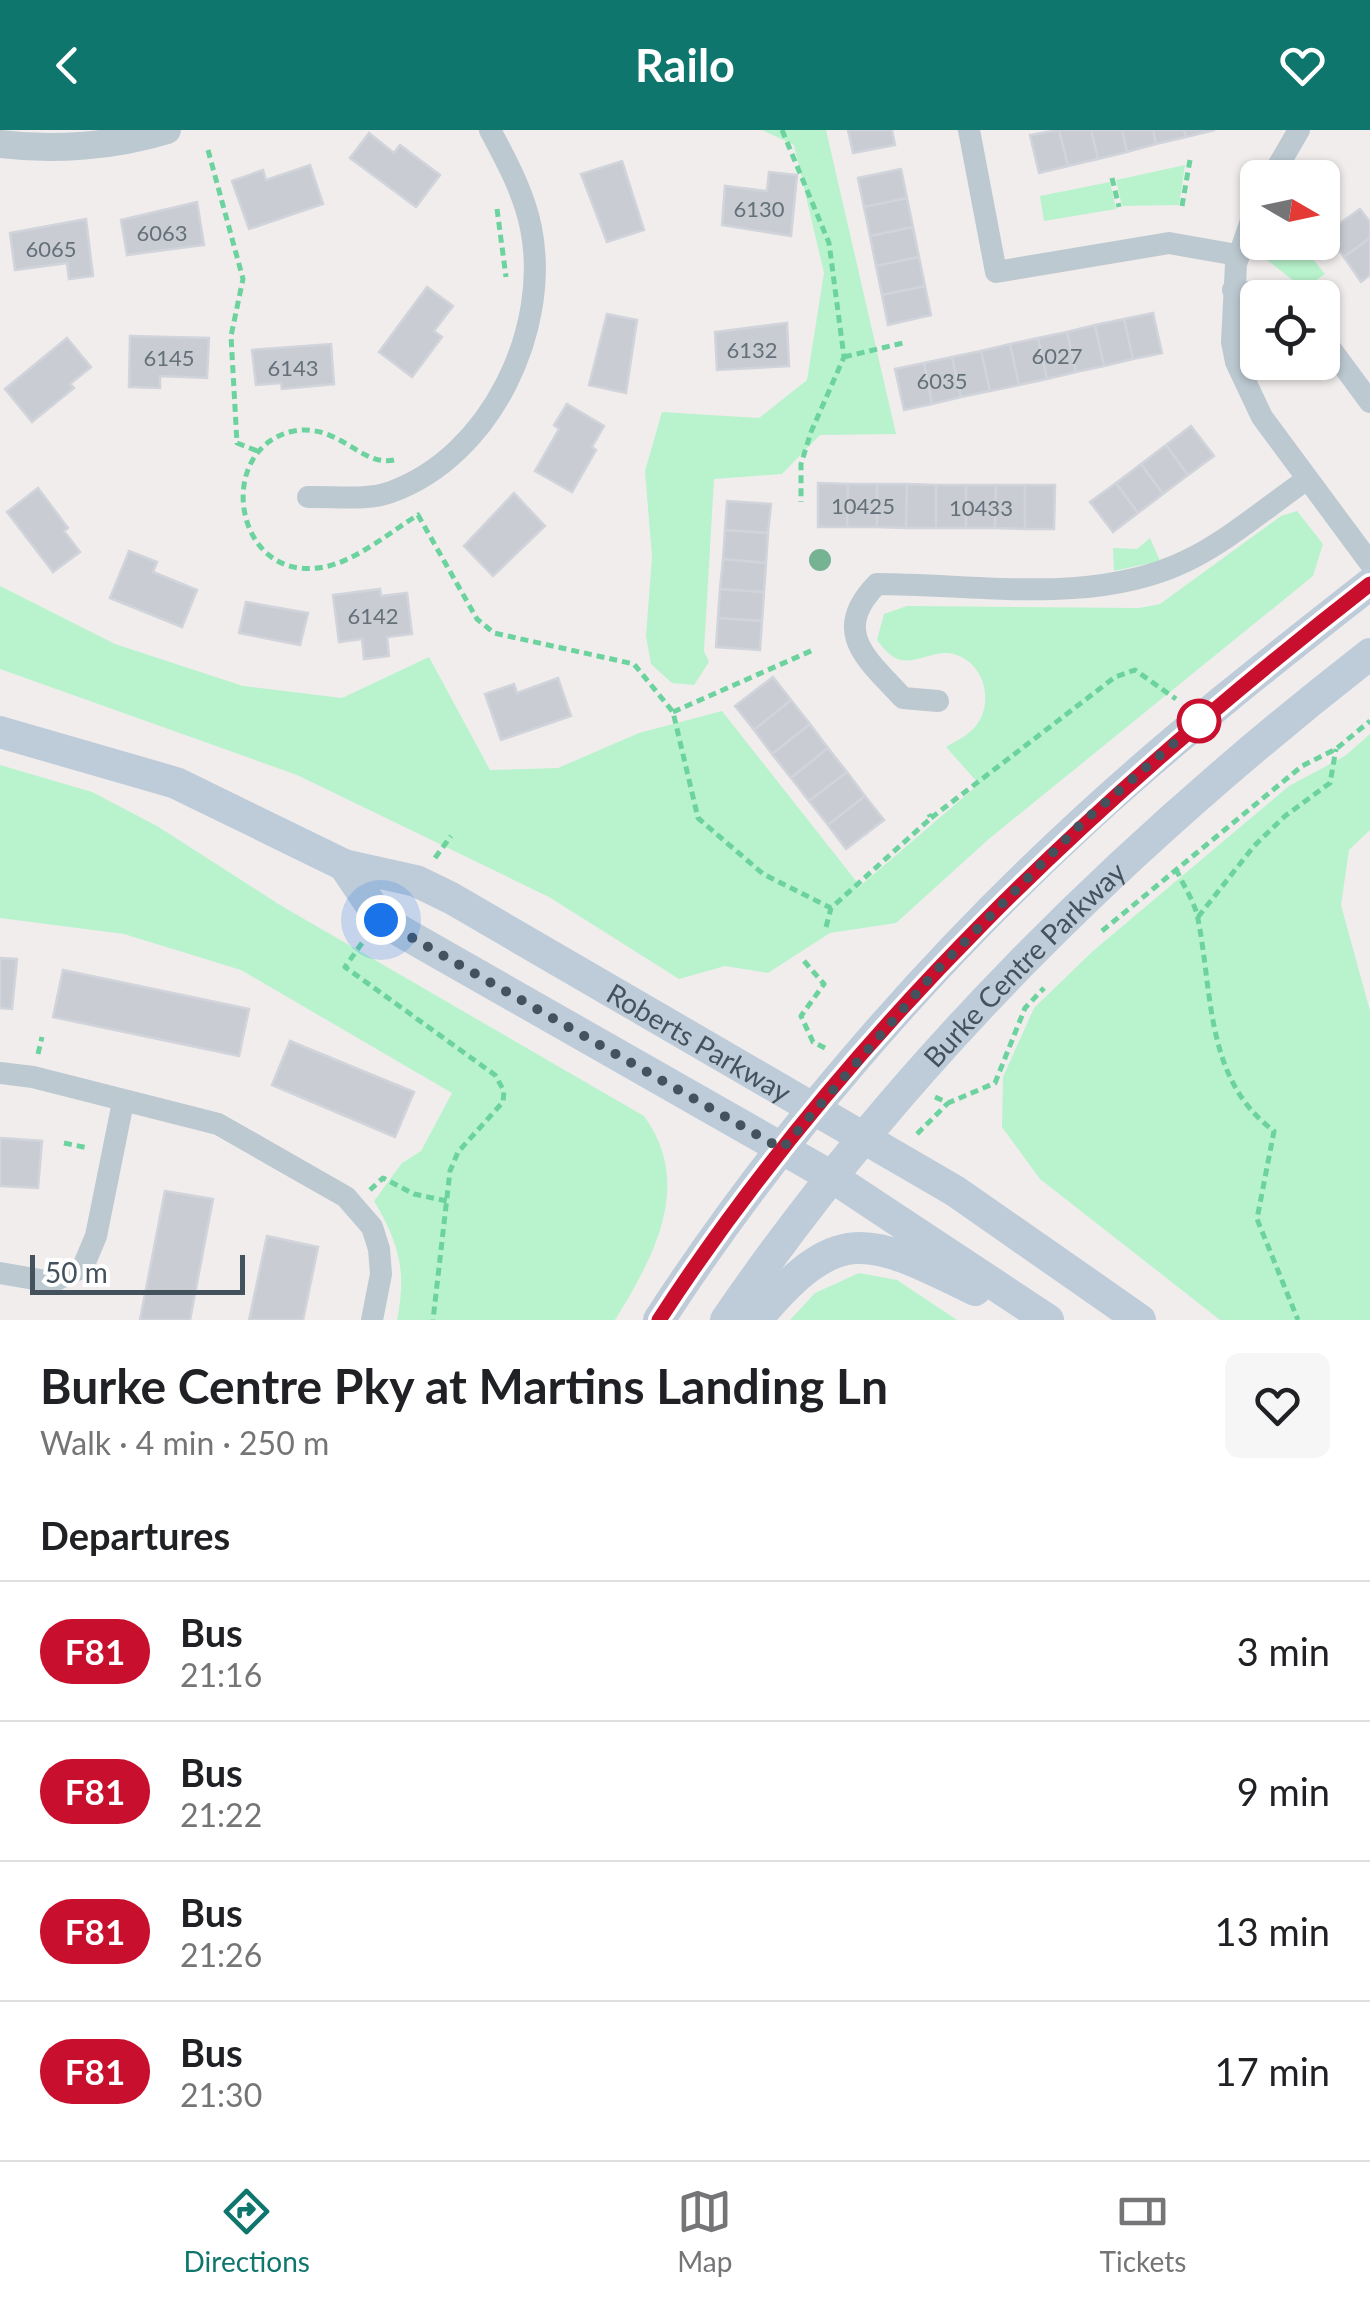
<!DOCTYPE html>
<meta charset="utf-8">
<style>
:root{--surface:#fff;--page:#f6f6f6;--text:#202124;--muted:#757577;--line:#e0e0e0;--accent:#0f766e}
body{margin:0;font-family:Lato,sans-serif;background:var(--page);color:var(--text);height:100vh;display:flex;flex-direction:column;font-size:38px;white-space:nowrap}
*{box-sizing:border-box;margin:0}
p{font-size:32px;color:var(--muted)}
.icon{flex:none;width:55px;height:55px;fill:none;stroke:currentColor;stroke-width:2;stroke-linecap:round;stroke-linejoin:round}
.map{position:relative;height:1190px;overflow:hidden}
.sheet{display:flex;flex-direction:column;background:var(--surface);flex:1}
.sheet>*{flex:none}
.badge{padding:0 20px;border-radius:32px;font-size:35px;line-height:65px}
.needle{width:65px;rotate:99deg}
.controls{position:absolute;left:1240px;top:30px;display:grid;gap:20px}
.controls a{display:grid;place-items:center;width:100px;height:100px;border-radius:15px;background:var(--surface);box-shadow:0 2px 8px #0004;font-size:50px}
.scale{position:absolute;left:30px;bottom:25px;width:215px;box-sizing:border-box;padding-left:10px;border:5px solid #44525d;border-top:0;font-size:28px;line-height:35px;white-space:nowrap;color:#44525d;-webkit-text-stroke:8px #fff;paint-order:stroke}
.you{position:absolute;width:50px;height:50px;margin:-25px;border:8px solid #fff;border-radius:50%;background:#1a73e8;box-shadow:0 0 0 15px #1a73e833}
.map>.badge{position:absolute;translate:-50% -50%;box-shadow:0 0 0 5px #fff}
h2{padding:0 40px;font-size:38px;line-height:90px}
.round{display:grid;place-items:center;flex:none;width:105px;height:105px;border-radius:15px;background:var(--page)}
.headline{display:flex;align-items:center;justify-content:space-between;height:170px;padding:0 40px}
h1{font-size:48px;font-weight:700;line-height:75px}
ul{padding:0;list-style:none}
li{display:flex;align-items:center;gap:30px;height:140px;padding:0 40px;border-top:2px solid var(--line)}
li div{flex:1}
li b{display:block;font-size:38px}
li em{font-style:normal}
li .badge{min-width:110px;font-weight:700;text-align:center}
header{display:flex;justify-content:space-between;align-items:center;height:130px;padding:0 40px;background:var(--accent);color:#fff;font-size:45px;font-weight:700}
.tab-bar{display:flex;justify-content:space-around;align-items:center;height:140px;border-top:2px solid var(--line);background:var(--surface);font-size:28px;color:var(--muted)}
.tab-bar a{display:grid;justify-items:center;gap:5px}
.tab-bar .active{color:var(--accent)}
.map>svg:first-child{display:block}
.green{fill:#b8f3cd}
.building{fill:#c9cdd3;stroke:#d1d4da;stroke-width:2.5}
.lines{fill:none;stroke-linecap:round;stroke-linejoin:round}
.path{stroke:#6dd39e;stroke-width:5;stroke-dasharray:8 5;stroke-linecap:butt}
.minor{stroke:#bdc9d1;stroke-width:22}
.tertiary{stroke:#bdc9d1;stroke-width:28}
.secondary{stroke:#beccd9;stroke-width:32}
.tree{fill:#75b392}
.line-casing{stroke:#fff;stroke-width:22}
.line{stroke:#c8102e;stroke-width:15}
.walk{stroke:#44525d;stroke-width:10;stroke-dasharray:0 18}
.stop-dot{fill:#fff;stroke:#c8102e;stroke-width:5}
.labels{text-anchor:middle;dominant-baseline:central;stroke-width:8;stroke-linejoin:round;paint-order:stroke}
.number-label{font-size:22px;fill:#65717a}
.street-label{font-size:28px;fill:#44525d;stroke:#fff}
</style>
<header><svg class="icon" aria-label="back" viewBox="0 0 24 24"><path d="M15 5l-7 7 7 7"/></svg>Railo<svg class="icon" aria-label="heart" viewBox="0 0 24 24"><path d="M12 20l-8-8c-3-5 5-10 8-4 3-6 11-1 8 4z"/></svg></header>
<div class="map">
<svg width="1370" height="1190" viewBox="0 0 1370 1190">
<rect width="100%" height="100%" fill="#f1eded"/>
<!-- green -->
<path class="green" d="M762,0h64l70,304 -76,1 -38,39 -68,5 -10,172 5,11 -15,23 -22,-2 -21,-19 -5,-28 6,-79 -7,-86 17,-59 97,6 48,-38 17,-107 -30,-128z
M1185,35l-6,40 -57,1 -6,-26z
M1110,52l6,27 -72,12 -4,-25z
M1269,112l34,5 22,27 -21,15 -37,-29 -3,-6z
M1297,381l26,33 -10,32 -323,262 -94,85 -66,10 -62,40 -43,-7 -46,13 -130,-82 -252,-122 -297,-106v-83l115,58 128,42 99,12 87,-41 61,113 68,-2 81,-35 83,-22 138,175 119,-102 -33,-37c8,-5 19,-10 26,-17 24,-23 14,-67 -18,-76 -19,-5 -35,9 -53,6 -11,-3 -17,-11 -24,-20l7,-26 23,-8 232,2 21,-4 121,-88z
M1150,408l10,23 -46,10 -1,-23 24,1z
M1370,604v96l-21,20 -8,55 29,106v309h-150l-180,-141 -38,-52 1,-50 31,-69 59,-57 196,-165 56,-30z
M0,635l92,27 65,34 123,79 364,211c50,68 10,141 -29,204h-218c10,-49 2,-77 -23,-119l28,-38 19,-12 31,-58 -211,-123 -117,-36 -124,-16z
M859,1143l38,7 60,40h-167l25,-27z"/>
<!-- building -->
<path class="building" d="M848,0h44l3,15 -42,8z
M1059,0l9,36 -29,7 -9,-38z
M1059,0h32l7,29 -30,7z
M1091,0h31l5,22 -29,7z
M1122,0h31l3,14 -29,8z
M1153,0h31l2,7 -30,7z
M1184,0h31l-29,7z
M369,3l25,20 6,-8 40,30 -24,32 -66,-49z
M622,31l22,69 -37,12 -26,-68z
M310,35l13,39 -74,25 -17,-48 31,-11 3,10z
M901,39l6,29 -43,9 -6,-29z
M769,42l28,3 -6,61 -69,-11 3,-39 42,5z
M907,68l6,29 -43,9 -6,-29z
M197,72l7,43 -77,10 -6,-35z
M1360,79l10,13v16l-26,19 -18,-24z
M86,89l7,57 -24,3 -2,-16 -52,7 -5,-37z
M913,97l6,30 -43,9 -6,-30z
M1370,108v37l-9,7 -17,-25z
M919,127l6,29 -43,9 -6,-29z
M925,156l6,29 -43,10 -6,-30z
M427,157l26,19 -19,25 8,6 -30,40 -33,-25z
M1153,183l9,40 -29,6 -9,-40z
M607,184l30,6 -11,73 -37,-8z
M1124,189l9,40 -29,7 -9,-41z
M787,193l2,43 -72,4 -2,-38z
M1095,195l9,41 -28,6 -9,-40z
M1067,202l9,40 -29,7 -9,-41z
M130,206l79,2 -2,40 -47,-2v12l-31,-1z
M67,208l24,29 -21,17 4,4 -42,34 -27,-33z
M1038,208l9,41 -28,6 -9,-41z
M331,214l3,40 -52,5 -1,-6 -25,2 -4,-35z
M1010,214l9,41 -29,6 -9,-40z
M981,221l9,40 -29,6 -9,-40z
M952,227l9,40 -29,7 -8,-41z
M924,233l8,41 -28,6 -9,-41z
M567,274l37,22 -12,21 4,3 -24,42 -37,-21 24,-42 -5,-4z
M1191,296l23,30 -26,19 -22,-30z
M1166,315l22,30 -25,19 -22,-30z
M1141,334l22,30 -25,19 -22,-30z
M818,353l30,1 -1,43h-29z
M1116,353l22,30 -25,19 -23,-30z
M848,354h29v43h-30z
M877,354h30l-1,44 -29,-1z
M907,354l29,1v43h-30z
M936,355h30v43h-30z
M966,355h30l-1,43h-29z
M996,355h29v44l-30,-1z
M1025,355h30l-1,44h-29z
M38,358l30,40 -4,3 16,21 -27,20 -46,-60z
M514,363l31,33 -52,50 -29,-30z
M727,371l44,3 -3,29 -43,-3z
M725,400l43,3 -2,30 -43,-4z
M129,421l28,11 -4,10 44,18 -15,37 -72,-29z
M723,429l43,4 -2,29 -44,-3z
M380,459l1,7 26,-3 5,41 -25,3 2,19 -25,3 -2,-20 -23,3 -6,-47z
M720,459l44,3 -2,29 -44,-3z
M246,472l62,11 -8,32 -61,-12z
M718,488l44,3 -2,29 -44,-3z
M773,547l18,23 -37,30 -19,-24z
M558,548l13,38 -70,24 -16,-46 29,-10 3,9z
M791,570l19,24 -38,30 -18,-24z
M810,594l18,24 -37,30 -19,-24z
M828,618l19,24 -38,29 -18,-23z
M847,642l18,24 -37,29 -19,-24z
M865,666l19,24 -38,29 -18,-24z
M0,828l17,1 -5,50 -12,-1z
M63,840l186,39 -10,47 -186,-39z
M290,911l124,51 -19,45 -123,-52z
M0,1008l42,3 -4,47 -38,-2z
M165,1061l48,8 -23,121h-50z
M267,1106l51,11 -15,73h-54z"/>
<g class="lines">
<!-- path -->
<path class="path" d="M782,0l47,113 15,114 -33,75 -10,32v38
M208,20l35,129 -12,57 6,107 23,9
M1112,48l7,29
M1182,76l8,-46
M497,79l9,68
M844,227l63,-15
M394,330c-33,7 -55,-37 -100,-29 -81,16 -61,154 30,136 32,-6 66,-35 94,-52l59,104 17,14 140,31 39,48 25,106 65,56 68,34 100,-90 -2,-4
M673,582l140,-62
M931,688l184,-141 20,-7 41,29
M435,728l16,-22
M1176,739c7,16 19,33 22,50 15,75 7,161 76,212l-17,88 41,101
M1198,787l56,-71 31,-30 45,-33 6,-34
M826,797l5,-19
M1102,801l200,-165 34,-17 34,-28
M362,813l-17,24 150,108 9,16 -1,11 -45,50 -8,19 -17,149
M804,831l20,23 -23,32 12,26 12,6
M38,924l4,-17
M935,967l13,6 47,-20 30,-75 19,-20
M917,1004l31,-31
M64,1013l24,5
M370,1060l13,-12 31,16 33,7"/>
<!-- minor -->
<path class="minor" d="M969,0l27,142 173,-29 68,12
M1271,48l28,-48
M1258,71l-22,63 -4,78 4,20 26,55 108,146
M1233,160l49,8
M1322,207l48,65
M308,367c25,-1 60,4 83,-5 100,-36 160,-163 140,-264 -7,-35 -24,-66 -41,-98
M938,571l-35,-3c-36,-39 -73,-66 -26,-114 100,0 216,22 309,-23 42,-20 82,-55 120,-81
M0,943l33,4 185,47 128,73 26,30 7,22 2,25 -9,46
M0,1143l52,9 31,-15 13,-31 27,-134"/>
<!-- tertiary -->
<path class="tertiary" d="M0,14c55,7 114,2 167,-14"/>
<!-- secondary -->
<g class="secondary">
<path id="s1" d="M0,602l176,51 168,82 72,16 35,17 504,293 185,129"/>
<path d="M344,735l37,55 451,257 216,143"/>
<path d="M659,1190c116,-179 269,-356 426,-500 91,-84 188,-160 285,-236"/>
<path id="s2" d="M726,1190c177,-258 399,-475 644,-666"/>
<path d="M756,1190c83,-99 111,-83 219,-30"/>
</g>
</g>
<!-- trees -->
<circle class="tree" cx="820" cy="430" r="11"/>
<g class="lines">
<!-- line casing -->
<g class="line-casing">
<path id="line" d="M659,1190c188,-289 441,-526 711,-736"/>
</g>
<!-- line -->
<use href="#line" class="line"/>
<!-- walk -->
<path class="walk" d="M381,790l401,229 153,-177 148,-150 120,-104 -4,3"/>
</g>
<!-- markers -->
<circle class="stop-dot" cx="1199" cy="591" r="20"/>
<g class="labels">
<!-- number labels -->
<g class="number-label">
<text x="759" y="78">6130</text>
<text x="162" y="102">6063</text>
<text x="51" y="118">6065</text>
<text x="752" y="219">6132</text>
<text x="1057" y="225">6027</text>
<text x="169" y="227">6145</text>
<text x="293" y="237">6143</text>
<text x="942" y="250">6035</text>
<text x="863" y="375">10425</text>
<text x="981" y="377">10433</text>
<text x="373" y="485">6142</text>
</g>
<!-- street labels -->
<g class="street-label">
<text stroke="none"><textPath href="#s2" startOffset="465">Burke Centre Parkway</textPath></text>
<text stroke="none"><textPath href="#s1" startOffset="770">Roberts Parkway</textPath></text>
</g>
</g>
</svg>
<div class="controls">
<a><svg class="needle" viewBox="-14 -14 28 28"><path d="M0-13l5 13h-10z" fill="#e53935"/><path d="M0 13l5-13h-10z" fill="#757577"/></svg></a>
<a><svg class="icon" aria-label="locate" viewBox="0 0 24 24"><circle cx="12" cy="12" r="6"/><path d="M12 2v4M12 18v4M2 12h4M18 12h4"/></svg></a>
</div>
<div class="scale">50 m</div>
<div class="you" style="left:381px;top:790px"></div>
</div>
<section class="sheet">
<div class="headline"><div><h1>Burke Centre Pky at Martins Landing Ln</h1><p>Walk · 4 min · 250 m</p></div><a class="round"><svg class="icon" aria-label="heart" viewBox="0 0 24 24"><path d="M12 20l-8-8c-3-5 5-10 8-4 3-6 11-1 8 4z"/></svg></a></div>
<h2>Departures</h2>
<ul>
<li><span class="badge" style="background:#c8102e;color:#fff">F81</span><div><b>Bus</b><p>21:16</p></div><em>3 min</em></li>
<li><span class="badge" style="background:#c8102e;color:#fff">F81</span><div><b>Bus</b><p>21:22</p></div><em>9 min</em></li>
<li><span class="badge" style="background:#c8102e;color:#fff">F81</span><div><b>Bus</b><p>21:26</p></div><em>13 min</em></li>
<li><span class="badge" style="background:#c8102e;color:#fff">F81</span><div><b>Bus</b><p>21:30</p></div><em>17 min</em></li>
</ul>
</section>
<nav class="tab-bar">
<a class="active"><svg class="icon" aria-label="directions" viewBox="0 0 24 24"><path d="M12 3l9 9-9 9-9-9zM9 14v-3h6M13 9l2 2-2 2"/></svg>Directions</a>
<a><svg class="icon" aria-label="map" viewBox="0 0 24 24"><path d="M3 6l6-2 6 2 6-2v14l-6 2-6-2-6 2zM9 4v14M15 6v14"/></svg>Map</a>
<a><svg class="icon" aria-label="tickets" viewBox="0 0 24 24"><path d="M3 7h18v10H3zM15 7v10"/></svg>Tickets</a>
</nav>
